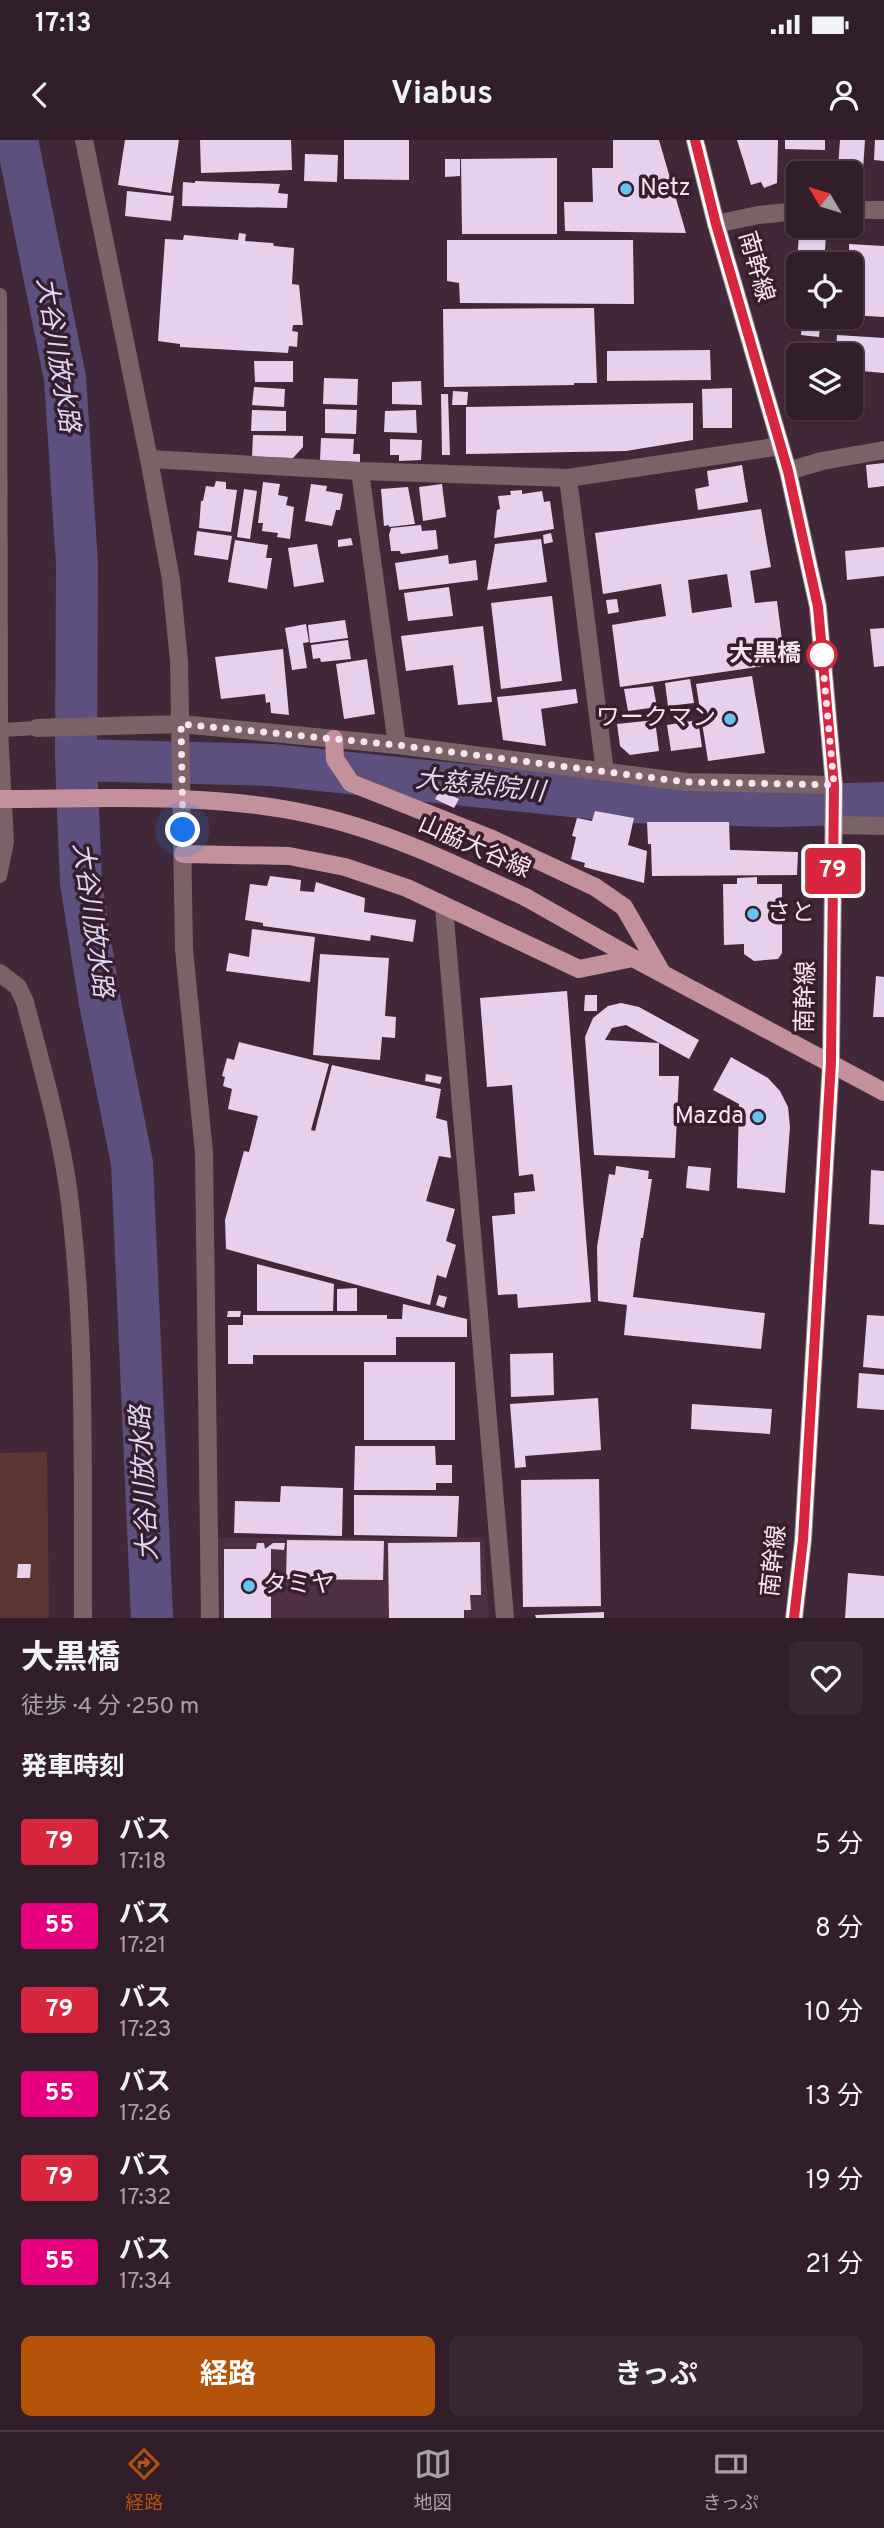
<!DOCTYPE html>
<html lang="ja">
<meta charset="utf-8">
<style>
:root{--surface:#311e2a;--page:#392732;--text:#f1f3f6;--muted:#a8a2a8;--line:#4c3c47;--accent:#b45309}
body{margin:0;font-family:Overpass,"Noto Sans JP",sans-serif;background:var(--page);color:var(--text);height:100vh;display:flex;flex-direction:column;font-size:26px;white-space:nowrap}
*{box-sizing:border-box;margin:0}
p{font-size:23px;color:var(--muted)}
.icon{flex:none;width:38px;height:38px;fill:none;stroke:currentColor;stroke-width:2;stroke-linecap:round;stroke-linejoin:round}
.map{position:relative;height:1478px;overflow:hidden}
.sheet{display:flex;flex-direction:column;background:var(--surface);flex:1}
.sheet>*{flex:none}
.badge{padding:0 14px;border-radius:5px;font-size:24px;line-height:46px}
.needle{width:46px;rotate:308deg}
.buttons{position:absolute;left:786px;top:21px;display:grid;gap:14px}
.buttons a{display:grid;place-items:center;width:77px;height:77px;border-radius:10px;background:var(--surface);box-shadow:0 2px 5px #0004,0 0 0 2px var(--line);font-size:35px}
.you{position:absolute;width:35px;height:35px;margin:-18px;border:5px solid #fff;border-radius:50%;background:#1a73e8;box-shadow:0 0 0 10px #1a73e833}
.map>.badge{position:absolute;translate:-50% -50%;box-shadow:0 0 0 4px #fff}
h2{padding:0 21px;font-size:26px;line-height:63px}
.round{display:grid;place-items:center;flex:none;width:74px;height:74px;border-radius:10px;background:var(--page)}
.head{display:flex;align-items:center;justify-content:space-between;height:119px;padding:0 21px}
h1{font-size:33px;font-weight:700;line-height:52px}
.cta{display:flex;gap:14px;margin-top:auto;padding:14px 21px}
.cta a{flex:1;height:80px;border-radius:10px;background:var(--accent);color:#fff;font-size:28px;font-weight:700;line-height:80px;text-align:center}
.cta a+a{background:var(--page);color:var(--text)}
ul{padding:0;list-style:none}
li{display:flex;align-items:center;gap:21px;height:84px;padding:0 21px}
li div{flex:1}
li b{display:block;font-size:26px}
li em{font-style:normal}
li .badge{min-width:77px;font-weight:700;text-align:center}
.status{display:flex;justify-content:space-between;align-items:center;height:49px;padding:0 35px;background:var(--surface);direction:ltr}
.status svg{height:19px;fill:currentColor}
header{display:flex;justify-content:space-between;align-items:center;height:91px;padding:0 21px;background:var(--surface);font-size:32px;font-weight:700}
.dock{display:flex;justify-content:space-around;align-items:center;height:98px;border-top:2px solid var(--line);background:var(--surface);font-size:19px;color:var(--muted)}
.dock a{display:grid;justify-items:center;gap:4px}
.dock .current{color:var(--accent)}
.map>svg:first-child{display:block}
.built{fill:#4e2f43}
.green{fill:#5c3632}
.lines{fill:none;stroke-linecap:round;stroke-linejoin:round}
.river{stroke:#5e507e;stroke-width:42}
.building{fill:#e7d0ec;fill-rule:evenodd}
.service{stroke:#7b6267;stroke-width:14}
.minor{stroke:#7b6267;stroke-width:18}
.tertiary{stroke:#7b6267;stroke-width:18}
.secondary{stroke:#a47d85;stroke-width:18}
.primary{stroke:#c3919c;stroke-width:18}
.primary-bridge{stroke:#c3919c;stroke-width:18}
.line-casing{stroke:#fff;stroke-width:16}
.line{stroke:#d7263d;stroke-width:10}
.walk{stroke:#f6e5ef;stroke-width:7;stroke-dasharray:0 12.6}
.poi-dot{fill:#66c4ef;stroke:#371e2e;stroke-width:2.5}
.stop-dot{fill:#fff;stroke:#d7263d;stroke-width:3.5}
.labels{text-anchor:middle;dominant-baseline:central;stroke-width:7;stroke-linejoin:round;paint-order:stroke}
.poi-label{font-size:24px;fill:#f6e5ef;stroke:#371e2e;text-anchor:start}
.street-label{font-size:24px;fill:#f6e5ef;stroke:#371e2e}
.stop-label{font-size:24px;font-weight:bold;fill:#f6e5ef;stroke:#371e2e;text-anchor:end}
.water-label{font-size:26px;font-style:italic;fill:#dfd7f5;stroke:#371e2e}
</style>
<div class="status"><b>17:13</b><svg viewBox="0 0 49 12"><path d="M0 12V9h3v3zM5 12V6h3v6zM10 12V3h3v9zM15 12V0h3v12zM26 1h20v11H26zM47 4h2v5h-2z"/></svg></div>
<header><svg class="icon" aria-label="back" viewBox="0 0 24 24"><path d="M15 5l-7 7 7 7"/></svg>Viabus<svg class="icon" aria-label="person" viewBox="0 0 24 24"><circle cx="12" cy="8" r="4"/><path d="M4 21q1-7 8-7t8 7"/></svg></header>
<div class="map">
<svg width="884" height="1478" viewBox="0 0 884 1478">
<rect width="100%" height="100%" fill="#412838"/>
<!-- built -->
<path class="built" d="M218,1398h266l5,80h-268z"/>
<!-- green -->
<path class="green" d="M47,1312l2,166h-49v-165z"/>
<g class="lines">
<!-- river -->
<path class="river" d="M17,0l48,238 12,186 -1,196 5,123 19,120 32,160 20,455
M76,620l196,5 357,37 149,4 106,-3"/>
</g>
<!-- building -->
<path class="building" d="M125,0h54l-8,53 -53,-8z
M200,0h91l1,30 -91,3z
M344,0h65v40l-65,-1z
M613,0h46l27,93 -121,-2 -1,-29h29l-1,-34h21z
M737,0h41l-1,43 -13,5 -3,-6 -10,3z
M785,0h40v10l-40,-1z
M840,0h25l-2,30 -25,-2z
M875,0h9v21l-10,-1z
M305,14l33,1 -1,27 -33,-1z
M557,18v76h-95l-1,-75z
M445,19h15v17l-15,1z
M195,41l85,3 -2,9 10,1 -1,14 -105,-2 1,-24 12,1z
M127,51l47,5 -3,25 -46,-5z
M239,93l7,1 -1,7 28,2 1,3 20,2 -2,36 7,1 4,40h-10l-1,6 6,1 -1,15 -8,-1 -1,7 -108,-6v-3l-22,-3 7,-102 18,1 1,-5 54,5z
M799,93l27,2 -2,29h-27z
M447,100h186l1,64 -174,-1 -1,-20 -12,-2z
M849,104l35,2v71l-34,-2z
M594,168l3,75h-23v2l-130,2 -1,-78z
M802,177h19l-2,20 -18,-2z
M837,195l47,3v35l-34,-3v-15l-14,-3z
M710,210l1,30 -104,1v-30z
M254,221h39v21h-38z
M324,238l34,1 -1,26 -34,-1z
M421,241l1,24 -30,-1v-22z
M254,247l31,2 -1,18 -32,-2z
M732,248v40h-29l-1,-39z
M453,251l15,1 -1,13h-15z
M441,254h7l2,61h-8z
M693,263v37l-67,11 -160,3v-47z
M325,269l32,1 -1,24 -31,-1z
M252,270l34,1v20h-35z
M416,270l1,23 -33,-1 1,-21z
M253,295l50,1v11l-10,11 -41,-1z
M321,298l33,1 -1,15h7v8l-40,-1z
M390,299l32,1 -1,20 -22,1v-6h-9z
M884,323v23l-16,2 -2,-23z
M742,325l6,37 -50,8 -3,-21 14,-3 -2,-15z
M216,341l10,1v7l11,1 -6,42 -32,-4 2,-27h2l3,-15 8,1z
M263,342l17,2 -2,11 10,2 -2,8 8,2 -4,32 -13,-2 1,-4 -16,-2 1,-8h-5z
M311,344l16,2 -1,5 17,3 -3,16h-4l-4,16 -27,-5z
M442,344l4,33 -23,4 -4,-34z
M408,347l7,37 -26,3v-2l-5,1 -3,-37z
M244,349l13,2 -7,48 -13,-2z
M522,350v4l20,-3 2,11 6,-1 4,28 -60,9 3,-28 3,-1 -2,-13 13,-1 -1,-4z
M761,369l10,58 -21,4 5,32 22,-2 8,62 -165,24 -8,-62 54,-9 -5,-32 -58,10 -8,-61zM727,434l5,33 -40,6 -4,-33z
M421,385l1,6 14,-1 2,19 -37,5 -1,-3h-9l-2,-16 2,-7z
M197,391l35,5 -4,24 -34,-5z
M551,393l2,9 -9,2 -1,-9z
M351,398l2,7 -15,2v-7z
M541,399l6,43 -60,8 8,-46z
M235,400l33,5 -2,13h6l-5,31 -39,-7z
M317,404l7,38 -30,5 -6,-39z
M884,407v29l-37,4 -2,-29z
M448,415l1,9 27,-4 2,20 -79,10 -4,-27z
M449,447l4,29 -45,5 -4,-28z
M552,456l10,85 -61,8 -10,-86z
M617,459l2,13 -11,2 -2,-14z
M345,480l3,18 -38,5 -2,-18z
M306,484l3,18 -6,1 4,25 -15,2 -7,-42z
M483,486l9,76 -34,3 -5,-40 -47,6 -5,-35z
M884,488v38l-10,1 -4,-38z
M348,500l3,19 -30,3 -1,-4 -7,1 -2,-14z
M283,509l6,66 -18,-2 -1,-11 -4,1 -1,-9 -44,5 -6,-42z
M367,519l8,55 -31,5 -8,-55z
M752,536l13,77 -57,8 -12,-77z
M690,539l4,24 -26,3 -3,-23z
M653,546l4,21 -29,4 -4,-22z
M576,549l2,14 -37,6 5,37 -43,-6 -6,-43z
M655,580l4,31 -29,4 -10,-9 -3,-22z
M698,580l4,27 -31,4 -4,-26z
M440,650l19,9 -5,9 -19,-9z
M595,671l39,7 -6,27 19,6 -3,32 -60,-16 1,-4 -14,-4 5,-22 -4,-1 5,-18 15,3z
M647,682h82l1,28 68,2 -1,23 -145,1 -1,-32h-3z
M270,736l31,4 -1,11 14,1 2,-10 49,16 -1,14 52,8 -3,22 -42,-7 -1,6 -107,-15v-3l-18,-3 5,-36 17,2z
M757,737v7h25v69l-4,6 -24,2 -10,-7v-10l-20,1 -1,-61h14v-6z
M252,789l63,8 -5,45 -84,-11 3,-18 20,4z
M320,814l69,4 -4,58 11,1 -1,21 -13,-1 -2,23 -67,-5z
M876,836l8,1v40h-11z
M567,851l24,311 -73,6 -1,-14 -19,1 -6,-79 23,-2 -1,-21 21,-2 -2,-17 -14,2 -7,-91 -25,2 -7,-89z
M585,855h12v16h-13z
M621,863l18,4 60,33 -10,19 -63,-34 -14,3 -7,12 54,3v33h20l-4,82 -81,-3 -9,-118 8,-19 15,-12z
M239,902l90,22 -18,66 4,1 17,-66 109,24 -5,29 11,3 4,37 -12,-2 -13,45 29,8 -9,32 10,4 -10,33 -9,-3 -7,30 -204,-56 -1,-29 19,-69 5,1 9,-36 -30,-7 4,-20 -9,-3 2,-9 -3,-1 5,-18 7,2z
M731,917l37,21 12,13 8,16 2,20 -5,66 -48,-5 2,-84 -26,-14z
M426,934l16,3 -2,7 -15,-3z
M616,1026l33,5 -1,8h4l-9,59h-2l-8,59 132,16 -4,36 -137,-14 3,-30 -29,-4 -1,-54 12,-73 6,1z
M688,1026l23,2 -2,23 -23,-3z
M871,1030l13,1v54l-15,-1z
M257,1124l77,20 -1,27h-76z
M357,1148v23h-20v-22z
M439,1155l8,2 -3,11 -8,-3z
M403,1164l64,15v18h-71v18h-143v9h-25v-39h15v-10h144v4h15z
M228,1171h13l-1,6h-13z
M867,1175l17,1v53l-21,-2z
M553,1213l1,42 -43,2 -1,-43z
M364,1222h91v78h-91z
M859,1233l25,2v35l-27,-2z
M598,1258l3,52 -76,6 1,11 -11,1 -5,-64z
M692,1264l80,5 -2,25 -79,-5z
M355,1306h80l1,19h16v18h-16v7h-82z
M599,1339l2,127 -78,1 -2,-127z
M281,1346l62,2 -1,48 -108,-3 1,-32 45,1z
M354,1355l105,1 -2,41 -103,-2z
M287,1400l97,1 -1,39 -97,-1z
M480,1402l1,53h-11l1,15h-7v8h-75l-1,-75z
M257,1403h7l1,6 8,-6h12l-1,7 -13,-1v69h-47v-69h32z
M18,1424h13l-1,14h-13z
M848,1433l36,3v42h-39z
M604,1472v6h-68l-1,-3z"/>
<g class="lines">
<!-- service -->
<path class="service" d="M0,155l1,435
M0,736l7,-34 -6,-112 36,-2"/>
<!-- minor -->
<path class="minor" d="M149,319l211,12 208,7 213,-32
M360,331l37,274
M788,331l34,-10 62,-11
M568,338l37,294
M833,685l51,1
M444,767l61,711
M0,833l18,14 7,15c16,62 34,123 43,186 19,142 14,287 15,430"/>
<!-- tertiary -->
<path class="tertiary" d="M84,0l65,319 22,121 8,81 5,288 20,204 6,465
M850,70h34
M716,84l42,-9 40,-4
M37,588l144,-4 216,21 289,37 148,3"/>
<!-- secondary -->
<path class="secondary" d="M695,0l21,84 72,247 30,136 16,178 -3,277 -28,478 -9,78"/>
<!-- primary -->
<path class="primary" d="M334,599l1,20 16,24 139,55 105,49 29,20 38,66
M183,714l106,2 56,11 62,21 172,81 54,-11
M527,758l106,60 251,134"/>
<!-- primary-bridge -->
<path class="primary-bridge" d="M0,659c102,0 208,-7 309,15 76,16 148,51 218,84"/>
</g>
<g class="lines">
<!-- line casing -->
<g class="line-casing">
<path id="line" d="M695,0l21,84 72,247 30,136 16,178 -3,277 -28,478 -9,78"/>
</g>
<!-- line -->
<use href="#line" class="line"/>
<!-- walk -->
<path class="walk" d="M183,690l-2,-106 216,21 289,37 148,3 -12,-130"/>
</g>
<!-- markers -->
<g class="poi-dot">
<circle cx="626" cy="49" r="7"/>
<circle cx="730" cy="579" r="7"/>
<circle cx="753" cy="774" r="7"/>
<circle cx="758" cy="977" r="7"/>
<circle cx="249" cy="1446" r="7"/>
</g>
<circle class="stop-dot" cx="822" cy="515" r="14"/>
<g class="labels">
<!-- poi labels -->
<g class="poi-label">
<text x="640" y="49">Netz</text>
<text x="716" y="579" text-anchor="end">ワークマン</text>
<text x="767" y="774">さと</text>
<text x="744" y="977" text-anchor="end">Mazda</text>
<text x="263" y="1446">タミヤ</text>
</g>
<!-- street labels -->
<g class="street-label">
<text transform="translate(755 127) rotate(74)">南幹線</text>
<text transform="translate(474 708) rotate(24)">山脇大谷線</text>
<text transform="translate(807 857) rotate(-89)">南幹線</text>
<text transform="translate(775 1421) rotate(-84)">南幹線</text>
</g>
<!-- stop labels -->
<g class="stop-label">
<text x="801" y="515">大黒橋</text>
</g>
<!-- water labels -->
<g class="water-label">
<text transform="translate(56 215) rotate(81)">大谷川放水路</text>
<text transform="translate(480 647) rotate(6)">大慈悲院川</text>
<text transform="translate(91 780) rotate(82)">大谷川放水路</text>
<text transform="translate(146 1343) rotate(-93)">大谷川放水路</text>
</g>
</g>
</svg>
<div class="buttons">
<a><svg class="needle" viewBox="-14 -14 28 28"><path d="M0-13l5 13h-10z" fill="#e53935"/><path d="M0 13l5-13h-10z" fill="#a8a2a8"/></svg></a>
<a><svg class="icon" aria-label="locate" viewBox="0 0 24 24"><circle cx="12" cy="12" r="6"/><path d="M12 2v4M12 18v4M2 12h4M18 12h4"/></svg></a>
<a><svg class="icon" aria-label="layers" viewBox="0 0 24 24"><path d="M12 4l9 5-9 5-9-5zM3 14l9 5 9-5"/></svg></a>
</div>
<div class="you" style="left:183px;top:690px"></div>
<b class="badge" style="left:833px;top:731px;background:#d7263d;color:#fff">79</b>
</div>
<section class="sheet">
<div class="head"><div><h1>大黒橋</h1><p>徒歩 · 4 分 · 250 m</p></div><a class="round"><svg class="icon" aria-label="heart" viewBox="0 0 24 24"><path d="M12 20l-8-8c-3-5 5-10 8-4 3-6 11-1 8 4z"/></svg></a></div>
<h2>発車時刻</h2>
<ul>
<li><span class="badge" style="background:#d7263d;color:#fff">79</span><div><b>バス</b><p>17:18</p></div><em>5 分</em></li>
<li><span class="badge" style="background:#e6007e;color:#fff">55</span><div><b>バス</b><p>17:21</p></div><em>8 分</em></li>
<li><span class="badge" style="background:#d7263d;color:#fff">79</span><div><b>バス</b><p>17:23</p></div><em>10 分</em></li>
<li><span class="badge" style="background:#e6007e;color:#fff">55</span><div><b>バス</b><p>17:26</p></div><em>13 分</em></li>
<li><span class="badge" style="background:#d7263d;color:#fff">79</span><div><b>バス</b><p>17:32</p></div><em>19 分</em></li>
<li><span class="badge" style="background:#e6007e;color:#fff">55</span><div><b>バス</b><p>17:34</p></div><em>21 分</em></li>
</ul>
<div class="cta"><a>経路</a><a>きっぷ</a></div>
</section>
<nav class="dock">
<a class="current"><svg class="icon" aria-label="directions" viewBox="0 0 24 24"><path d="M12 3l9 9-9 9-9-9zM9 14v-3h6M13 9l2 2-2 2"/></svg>経路</a>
<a><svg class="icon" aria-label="map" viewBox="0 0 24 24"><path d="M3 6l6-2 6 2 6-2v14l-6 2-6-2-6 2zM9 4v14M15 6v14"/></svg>地図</a>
<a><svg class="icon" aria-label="tickets" viewBox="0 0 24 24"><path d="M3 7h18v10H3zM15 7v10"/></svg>きっぷ</a>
</nav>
